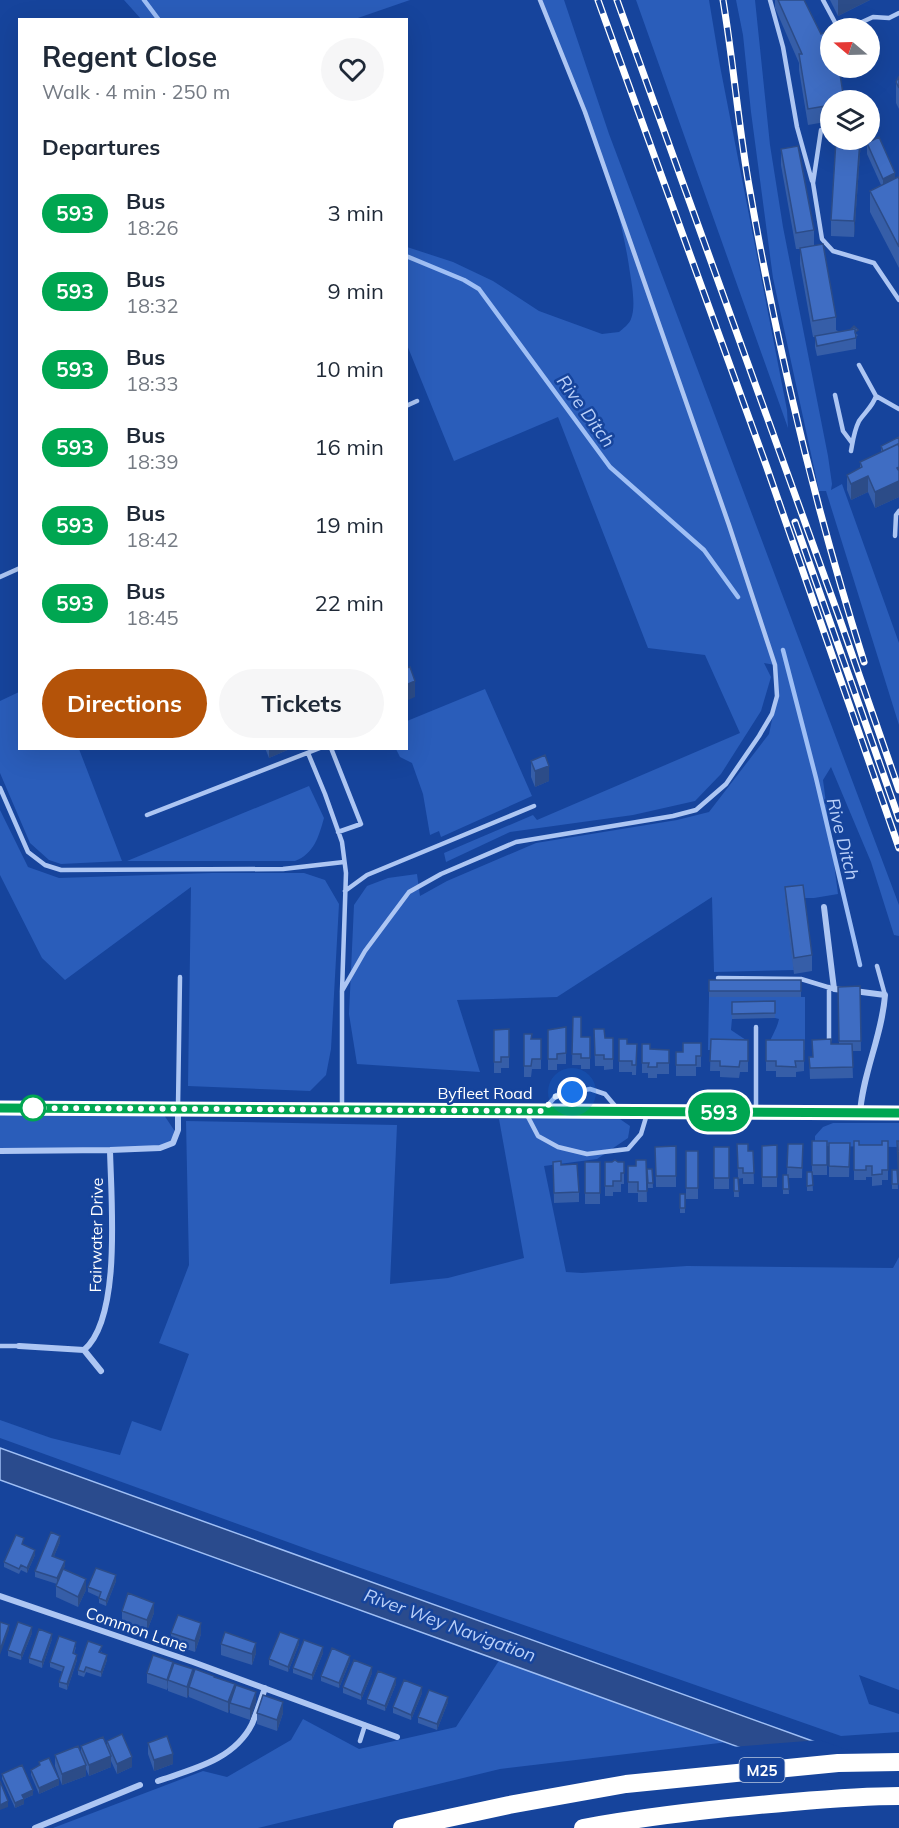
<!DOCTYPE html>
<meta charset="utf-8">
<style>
:root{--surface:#fff;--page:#f6f6f7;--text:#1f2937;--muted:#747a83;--accent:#b45309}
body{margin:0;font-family:Mulish,sans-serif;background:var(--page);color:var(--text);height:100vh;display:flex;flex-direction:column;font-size:22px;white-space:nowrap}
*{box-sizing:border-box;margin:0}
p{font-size:20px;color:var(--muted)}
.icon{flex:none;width:33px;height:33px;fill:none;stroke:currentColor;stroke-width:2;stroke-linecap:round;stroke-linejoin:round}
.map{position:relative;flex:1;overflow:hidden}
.sheet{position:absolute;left:18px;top:18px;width:390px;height:732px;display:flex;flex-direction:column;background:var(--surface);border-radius:0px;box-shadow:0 6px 24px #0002}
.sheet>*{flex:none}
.badge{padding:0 12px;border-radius:20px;font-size:21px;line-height:39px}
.needle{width:39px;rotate:289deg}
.buttons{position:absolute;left:820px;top:18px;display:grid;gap:12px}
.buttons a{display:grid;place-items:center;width:60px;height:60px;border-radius:50%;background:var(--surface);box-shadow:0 6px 24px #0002;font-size:30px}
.you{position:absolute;width:30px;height:30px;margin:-15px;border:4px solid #fff;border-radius:50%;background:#1a73e8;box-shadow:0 0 0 9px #1a73e833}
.map>.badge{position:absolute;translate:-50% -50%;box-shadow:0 0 0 3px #fff}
h2{padding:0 24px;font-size:22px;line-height:54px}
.round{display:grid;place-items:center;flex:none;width:63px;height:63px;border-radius:32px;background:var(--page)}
.summary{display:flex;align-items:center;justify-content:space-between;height:102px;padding:0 24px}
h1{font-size:28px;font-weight:700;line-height:45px}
.button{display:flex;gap:12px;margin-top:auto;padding:12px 24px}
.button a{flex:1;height:69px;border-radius:36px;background:var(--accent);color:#fff;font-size:24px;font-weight:700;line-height:69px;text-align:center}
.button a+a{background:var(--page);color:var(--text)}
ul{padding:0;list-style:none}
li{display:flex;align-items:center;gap:18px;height:78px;padding:0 24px}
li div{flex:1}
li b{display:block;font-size:22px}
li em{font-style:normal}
li .badge{min-width:66px;font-weight:700;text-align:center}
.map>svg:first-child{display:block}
.green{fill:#2a5dba}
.water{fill:#2a4b8d;stroke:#9fbff5;stroke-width:1.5}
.pier{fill:#16449c}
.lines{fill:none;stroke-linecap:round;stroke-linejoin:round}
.stream{stroke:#9fbff5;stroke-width:4.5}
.service{stroke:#adc6f3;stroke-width:4.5}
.minor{stroke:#adc6f3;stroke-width:6}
.primary{stroke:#f8faff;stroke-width:15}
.motorway{stroke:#fff;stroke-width:18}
.rail-casing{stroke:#fff;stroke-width:7}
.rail{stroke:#16449c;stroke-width:4.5;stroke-dasharray:14;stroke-linecap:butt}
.wall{fill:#365ea8}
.shaded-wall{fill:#2c4c88}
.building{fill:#3f6dc3;stroke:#2c4c88;stroke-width:1.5}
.line-casing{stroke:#fff;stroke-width:14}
.line{stroke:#00a651;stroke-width:9}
.walk{stroke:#fff;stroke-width:6;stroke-dasharray:0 10.8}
.stop-dot{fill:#fff;stroke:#00a651;stroke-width:3}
.labels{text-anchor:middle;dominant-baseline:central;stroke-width:5;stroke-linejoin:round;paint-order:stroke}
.shield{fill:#16449c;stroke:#b9c7e1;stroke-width:1.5}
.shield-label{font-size:15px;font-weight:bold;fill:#fff}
.street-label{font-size:16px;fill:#fff;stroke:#16449c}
.water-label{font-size:18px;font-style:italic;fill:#bad0f9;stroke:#16449c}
</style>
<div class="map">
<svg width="899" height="1828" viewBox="0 0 899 1828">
<rect width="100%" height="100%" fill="#16449c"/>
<!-- green -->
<path class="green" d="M124,0h286l-55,19h-214z
M540,0h24l45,134 290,771v31l-5,-1 -23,-73 -40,-95 -8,13 15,114 -24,4h-29l9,72 -80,2 -2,-75 -155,100 -100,3 23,72 -123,-8 -8,-50 5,-109 13,-19 21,-8 29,-4 3,22 27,-15 89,-38 141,-23 32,-8 60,-78 8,-38 -2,-31 -11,-2 7,14 -10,34 -40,63 -26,27 -62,14 -123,17 -64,30 -2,-9 89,-38 4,5 203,-87 -35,-78 -57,-7 -90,-231 -104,44 -47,-116v-98l46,15 40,19 46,30 63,23 17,-2c4,-3 11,-9 12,-13 5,-12 1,-34 -1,-46 -13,-95 -55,-184 -90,-273z
M636,0h73l11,66 67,344 1,18z
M736,0h19l15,145 13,82 45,229 4,28 -1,6 11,-6 57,159v82l-73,-234h-7l-46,-213 -22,-166 -8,-77z
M485,689l47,107 -91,41 -2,-6 -9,4 -7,-41 -11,-31 -12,-6 -4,-8 10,-1 1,-27z
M19,692l1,56 59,1 43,112 -61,3 -12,-4 -19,-17 -30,-70v-72z
M309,786l15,32c-5,18 -10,36 -29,43h-168z
M0,810l28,57 31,11 153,-5h92l21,7 14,24 -8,145 -5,26 -16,16 -122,-5 3,-199 -126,93 -23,-22 -42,-83z
M709,997h96v53l-38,1c2,-12 10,-21 12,-32l-46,-12 -2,23 15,10v11l-38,-1z
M0,1108l160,1 14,21 -1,13 -13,5 -160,2z
M617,1117l13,9 -2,12 -31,21 -53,7 22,106 16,1 105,-7 206,2 6,-11v433l-40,-15 10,29 30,10v18l-58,4 -523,-183 -318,-115v-18l51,18 69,17 12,-34 29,10 28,-77 -30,-11 30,-78 -3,-144 211,4 -7,159 58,-6 76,-20 -25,-139z
M833,1123h66v24l-84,-1v-10l8,-9z
M500,1659l228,83 -228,27 -242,59h-205l150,-57 24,6 64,-37 12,-21 56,30 97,-22z"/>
<!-- water -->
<path class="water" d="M0,1448l818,295 81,62 -899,-325z"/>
<!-- pier -->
<path class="pier" d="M820,1740l79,29v39l-167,-61z"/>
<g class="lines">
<!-- stream -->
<path class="stream" d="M144,0l15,20
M406,256l58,24 15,9 131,178 94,83 34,47
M783,650l33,128 44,187"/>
<!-- service -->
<path class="service" d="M770,0l13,47 14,80 15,54
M823,0l15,28
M849,28l24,-11 16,1 10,-5
M821,130l-8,53 9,56 11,12 41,12 25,37
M859,365l17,31 23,13
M835,395l8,36 9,12
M406,406l11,-5
M851,451c2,-11 3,-20 8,-30 6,-9 14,-15 17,-25
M895,536l1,-21 3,-4
M0,577l20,-9
M331,748l30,76 -23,8
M308,753l17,41 17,48 4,31 -4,118v116
M0,788l28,64 17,13 16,5 222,-1 61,-7
M147,815l173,-67
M345,891l22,-16 167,-69
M877,966l8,29
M718,978l83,1 33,10
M342,991l23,-40 44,-59 32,-18 75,-32 157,-26 23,-6 30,-26 33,-48 13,-22 5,-18 -2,-31 -46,-140 -144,-413 -45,-112
M827,1041h2v-54
M547,1106l10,-11 33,-6 15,5 11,13
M178,1107l2,-130
M756,1109v-82
M526,1113l12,23 20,11 29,7 41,-5 13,-15 6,-20
M0,1346h19
M360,1741l5,-16"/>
<!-- minor -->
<path class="minor" d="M824,907l10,82 10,1
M854,991l31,4c-3,41 -22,77 -25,118
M0,1151l110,-1 50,-2 13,-5 5,-13v-21
M19,1346l65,4 17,21
M84,1350c38,-32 27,-151 26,-200
M0,1596l193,66 204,75
M158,1781c35,-12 76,-21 94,-57 5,-12 9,-24 13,-36
M35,1828l105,-43"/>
<!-- primary -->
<path class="primary" d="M0,1108l899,5"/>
<!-- motorway -->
<path class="motorway" d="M402,1828l107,-23 117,-21 212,-21 61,-1
M583,1828c70,-13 139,-20 210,-26 35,-3 71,-6 106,-6"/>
<!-- rail casing -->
<g class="rail-casing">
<path id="rail" d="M598,0l168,465 133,383
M617,0l222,617 60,173
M723,0c10,60 15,121 25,180 28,163 66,324 116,482
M795,522l104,297"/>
</g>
<!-- rail -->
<use href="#rail" class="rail"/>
</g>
<!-- wall -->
<path class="wall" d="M775,0h29l27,100v21l-23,4 -9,-55v-7l-24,-55z
M830,0h40l-32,16z
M899,76v33l-3,-6v-21z
M861,140l-7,97 -23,-1v-16z
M867,143l28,35 4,1v89l-29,-56v-21l11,-6 -14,-31z
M781,149l33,81v16l22,71v13l4,2 8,-2 10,5 -2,2v12l-39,7 -2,-9v-10h-2l-13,-73v-15h-4l-15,-84z
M899,437v60l-24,11 -7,-16 -17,8 -4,-10v-15l13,-7v-6l21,-10v-6z
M265,748h27l-23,10z
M531,761l18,20 -14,6 -4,-10z
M785,887l27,68v16l-18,3 -9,-71z
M709,980h92v17h-92z
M860,986l1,65h-9l1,27 -43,1 -1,-22h3l19,-13h8l-1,-57z
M775,1001v17l-43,1v-17z
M573,1017l8,20h9v32h-9v-4h-9z
M566,1027v37h-9v6h-9v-40z
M509,1029v39h-8v5h-7v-43z
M594,1029l11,9h8v31l-9,1v-4h-9z
M524,1034l7,5h10v30h-9l-1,8h-7z
M619,1039l8,5h10l-1,31h-4v-3h-13z
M711,1039l37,1v32h-8l-1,6 -19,-1v-6h-10z
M766,1040h38v31l-8,1v5h-20v-6h-10z
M701,1043v24h-5v9h-20v-24h7z
M642,1044l8,5 19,1v24h-12v4h-9v-5h-6z
M812,1141h15v34h-15l1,16h-6v-19h5z
M854,1141l5,4h23l6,-4v39h-6v5l-10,1v-9h-6v3h-12z
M829,1143h21l-1,34h-20z
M737,1144l11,7h5l1,33h-11v-6l-5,1 1,18h-5v-19h4z
M788,1144h15l-1,34h-14l1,16h-6v-14l4,-5z
M777,1145v42h-15v-41z
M676,1146v41h-20l-1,-40z
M714,1147h15v42h-15z
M686,1151h12v48h-12z
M646,1160l1,42h-9v-9h-10v-27h8z
M553,1162l8,3 18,27v10l-25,1z
M585,1162h15v42h-15z
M605,1162h19v22h-3v8h-8v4h-8z
M647,1169h5l1,19h-5z
M892,1170h5l1,19h-6z
M680,1194h5v19h-5z
M60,1542l-6,14 11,10 -4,7 25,17 -8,17 -22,-10v-11l1,-2 -22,-7v-6z
M24,1544v1l11,10 -8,18 -6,-3 -2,4 -15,-7v-5z
M116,1581l-10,25 -7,-3v-6l-11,-5v-5z
M122,1611l32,2 -7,18 -25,-9z
M32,1633l-11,27 -13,-4v-6z
M171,1633l30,1 -6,18 -24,-8z
M52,1639l-10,29 -13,-5v-5z
M221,1644l35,9 -4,12 -31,-10z
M299,1644l-11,28 -19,-7v-6z
M76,1647l-2,7 3,6 -10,30 -8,-3v-5l4,-10 -13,-5v-5z
M102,1651l-1,2 6,7 -6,17 -15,-5 -2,5 -6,-2v-5z
M323,1653l-11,27 -19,-7v-5z
M350,1661l-11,27 -18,-7v-5z
M173,1665l20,8 21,5 42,24 -6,18 -20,-7v-5l-2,5 -39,-16v-3l-2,4 -19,-7v-4l-1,3 -20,-7v-10z
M372,1673l-11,27 -18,-7v-6z
M396,1684l-11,27 -18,-7v-5z
M422,1693l-11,27 -18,-7v-6z
M448,1702l-11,28 -19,-7v-6z
M257,1713h26l-6,18 -20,-7z
M107,1741l25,26 -15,7 -6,-13v6l-22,9 -3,-7v7l-24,9 -7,-19v-11l26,-3v-6h26z
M148,1743l25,21 -19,7 -6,-17z
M39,1762l20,23 -20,9 -8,-19v-5l8,-4z
M2,1774l31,21 -9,4v5l-9,4 -13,-29z"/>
<!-- shaded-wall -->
<path class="shaded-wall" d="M838,0h32l-32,16z
M860,140h1l-7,97v-16z
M895,173v11l-12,6v-11z
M899,467v30l-24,11v-16z
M868,476v16l-17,8v-16z
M415,681v16l-9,4v-16z
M269,748h23l-23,10z
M549,766v15l-14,6v-16z
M60,1536v6l-8,19v-5z
M35,1550v5l-8,18v-5z
M65,1561v5l-8,18v-6z
M116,1575v6l-10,25v-5z
M86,1579v11l-8,17v-10z
M154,1603v10l-7,18v-11z
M201,1623v11l-6,18v-11z
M9,1625v5l-9,25v-5z
M32,1627v6l-11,27v-5z
M52,1634v5l-10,29v-6z
M299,1639v5l-11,28v-5z
M256,1643v10l-4,12v-11z
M323,1647v6l-11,27v-5z
M77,1655v5l-10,30v-6z
M107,1655v5l-6,17v-5z
M350,1656v5l-11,27v-5z
M173,1662v10l-5,8 -1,10v-10z
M372,1667v6l-11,27v-5z
M193,1669v11l-4,7v7l-2,4v-11z
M396,1678v6l-11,27v-5z
M235,1684v11l-5,8v5l-2,5v-11z
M422,1687v6l-11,27v-5z
M256,1692v10l-6,18v-11z
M448,1697v5l-11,28v-6z
M283,1702v11l-6,18v-11z
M173,1754v10l-19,7v-11z
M111,1756v11l-22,9v-11z
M132,1757v10l-15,7v-10z
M86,1765v11l-24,9v-11z
M59,1779v6l-20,9v-6z
M33,1790v5l-9,4v5l-9,4v-5l7,-8z
M8,1801v6l-8,3v-5z"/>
<!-- building -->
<path class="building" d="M778,0h26l17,34 7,-3 3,7v30h8l5,32h-13v5l-23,4 -9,-55h3z
M899,76v12l-3,-6z
M879,137l16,36 -12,6 -16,-36z
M836,140h24l-6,81 -23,-1z
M798,146l16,84 -18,3 -15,-84z
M898,177l1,2v68l-29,-56z
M823,244l13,73 -23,4 -13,-73z
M854,326l4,4 -3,2v-3h-4z
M855,329l1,9 -39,8 -2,-10z
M899,437v8l-1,-1 -15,7 -2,-5z
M898,444l1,3v20l-2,1 2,3v10l-24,11 -7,-16 -17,8 -4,-9 15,-8 -2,-5z
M410,667l5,14 -9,4v-17z
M545,755l4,11 -14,5 -4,-10z
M803,885l9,70 -18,3 -9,-71z
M709,980h92v11h-92z
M860,986l1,55h-22l-1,-54z
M775,1001v12l-43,1v-12z
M573,1017h8v20h9v21h-9v-4h-9z
M566,1027v26l-9,1v5h-9v-29z
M509,1029v28h-8v5h-7v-32z
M594,1029h10l1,9h8v21h-9v-4h-9z
M524,1034h8l-1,5h10v20h-9l-1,7h-7z
M619,1039h8v5h10l-1,21h-4v-4h-13z
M711,1039l37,1v21h-8l-1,6 -19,-1v-5h-10z
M831,1039v5h21l1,23 -43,1 -1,-11h4l-1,-17z
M766,1040h38v21h-9l1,6 -20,-1v-5h-10z
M683,1043h18v13h-5v9h-20v-13h7z
M642,1044h8v5l19,1v13h-12v4h-9l1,-4h-7z
M812,1141h15v24h-15z
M854,1141h5v4h23v-4h6v29h-6v4l-10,1v-9h-6v4h-12z
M897,1141h2v42z
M829,1143h21l-1,24 -20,-1z
M737,1144h11v7h5l1,22h-11v-5h-5z
M788,1144h15l-1,24 -15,-1z
M777,1145v32h-15v-31z
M676,1146v30h-20l-1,-29z
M714,1147h15v31h-15z
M686,1151h12v37h-12z
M615,1160l3,2h6v11h-3v8h-8v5h-8v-24h7z
M636,1160h10l1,31h-9v-9h-10v-16h8z
M561,1161v4l16,-1 2,28 -25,1 -1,-31z
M585,1162h15v31h-15z
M647,1169h5l1,14h-5z
M892,1170h5l1,14h-6z
M807,1172h5l1,13 -6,1z
M783,1175h5l1,14h-6z
M734,1178h4l1,13h-5z
M680,1194h5v14h-5z
M51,1532l9,4 -8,20 13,5 -8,17 -22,-7z
M16,1535l8,3 -2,6 13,6 -8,18 -6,-3 -2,4 -15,-7z
M96,1568l20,7 -10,26 -7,-3 2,-6 -13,-5z
M63,1569l23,10 -8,18 -22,-11z
M128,1593l26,10 -7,17 -25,-9z
M178,1615l23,8 -6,18 -24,-8z
M0,1622l9,3 -9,25z
M18,1622l14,5 -11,28 -13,-5z
M39,1629l13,5 -10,28 -13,-4z
M225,1632l31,11 -4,11 -31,-10z
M280,1632l19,7 -11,28 -19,-8z
M59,1636l17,6 -3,11 4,2 -10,29 -8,-2 5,-15 -14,-5z
M304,1640l19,7 -11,28 -19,-7z
M88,1641l14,5 -3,6 8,3 -6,17 -15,-5 -2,5 -6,-2z
M332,1648l18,8 -11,27 -18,-7z
M153,1655l20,7 -6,18 -20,-7z
M354,1660l18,7 -11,28 -18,-8z
M174,1663l19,6 -6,18 -19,-7z
M195,1669l19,7v1l21,7 -7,18 -39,-15z
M378,1671l18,7 -11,28 -18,-7z
M404,1680l18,7 -11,28 -18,-8z
M236,1685l20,7 -6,17 -20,-6z
M429,1690l19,7 -11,27 -19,-7z
M263,1695l20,7 -6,18 -20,-7z
M122,1734l10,23 -15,7 -10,-23z
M167,1736l6,18 -19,6 -6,-17z
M103,1737l8,19 -22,9 -8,-19z
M78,1746l8,19 -24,9 -7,-19z
M49,1758l10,21 -20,9 -8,-18 9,-5 -1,-3z
M22,1765l11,25 -11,5 2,4 -9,4 -13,-29z
M0,1781l8,20 -8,4z"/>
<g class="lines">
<!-- line casing -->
<g class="line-casing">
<path id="line" d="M0,1108l899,5"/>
</g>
<!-- line -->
<use href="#line" class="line"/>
<!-- walk -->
<path class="walk" d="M33,1108l510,3 14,-16 15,-3"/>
</g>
<!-- markers -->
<circle class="stop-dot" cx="33" cy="1108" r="12"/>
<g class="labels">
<!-- shield labels -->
<rect class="shield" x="739.5" y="1758" width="45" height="24" rx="4.5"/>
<g class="shield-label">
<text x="762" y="1770">M25</text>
</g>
<!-- street labels -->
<g class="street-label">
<text x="485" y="1093">Byfleet Road</text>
<text transform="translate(96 1235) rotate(-89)">Fairwater Drive</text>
<text transform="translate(137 1629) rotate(19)">Common Lane</text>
</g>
<!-- water labels -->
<g class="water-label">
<text transform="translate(586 411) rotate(54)">Rive Ditch</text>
<text transform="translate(843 839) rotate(76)">Rive Ditch</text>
<text transform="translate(450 1625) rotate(20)">River Wey Navigation</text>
</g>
</g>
</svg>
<div class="buttons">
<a><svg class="needle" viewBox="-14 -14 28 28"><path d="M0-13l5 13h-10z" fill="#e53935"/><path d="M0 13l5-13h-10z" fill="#747a83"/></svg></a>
<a><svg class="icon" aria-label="layers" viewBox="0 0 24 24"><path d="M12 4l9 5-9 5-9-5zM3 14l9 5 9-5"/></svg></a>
</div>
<div class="you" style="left:572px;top:1092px"></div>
<b class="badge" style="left:719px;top:1112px;background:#00a651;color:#fff">593</b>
<section class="sheet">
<div class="summary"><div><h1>Regent Close</h1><p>Walk · 4 min · 250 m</p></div><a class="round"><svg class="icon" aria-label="heart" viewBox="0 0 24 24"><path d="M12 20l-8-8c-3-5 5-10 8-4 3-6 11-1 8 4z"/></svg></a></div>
<h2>Departures</h2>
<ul>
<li><span class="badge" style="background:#00a651;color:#fff">593</span><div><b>Bus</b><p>18:26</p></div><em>3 min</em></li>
<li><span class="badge" style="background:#00a651;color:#fff">593</span><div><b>Bus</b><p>18:32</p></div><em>9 min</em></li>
<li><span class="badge" style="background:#00a651;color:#fff">593</span><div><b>Bus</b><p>18:33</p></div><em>10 min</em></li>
<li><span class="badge" style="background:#00a651;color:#fff">593</span><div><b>Bus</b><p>18:39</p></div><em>16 min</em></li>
<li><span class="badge" style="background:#00a651;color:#fff">593</span><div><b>Bus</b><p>18:42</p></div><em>19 min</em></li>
<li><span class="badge" style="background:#00a651;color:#fff">593</span><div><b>Bus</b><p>18:45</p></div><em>22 min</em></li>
</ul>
<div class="button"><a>Directions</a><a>Tickets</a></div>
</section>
</div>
